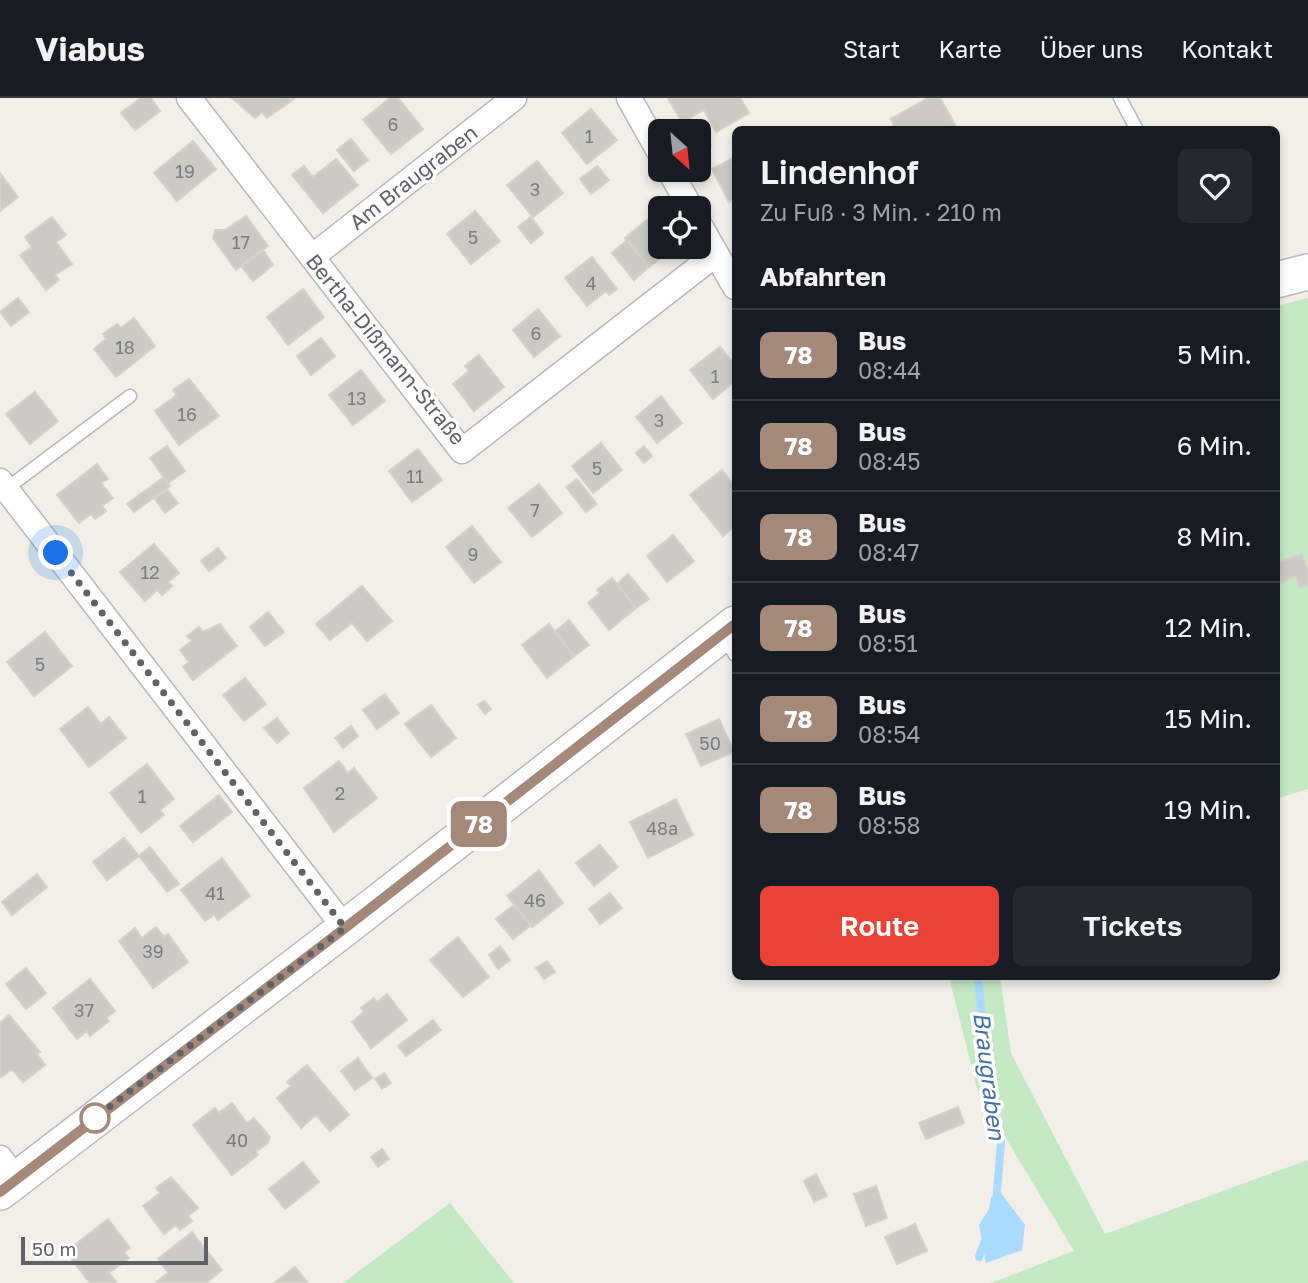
<!DOCTYPE html>
<html lang="de">
<meta charset="utf-8">
<style>
:root{--surface:#171b24;--page:#242831;--text:#f1f3f6;--muted:#9ea1a6;--line:#363941;--accent:#ea4335}
body{margin:0;font-family:"Golos Text",sans-serif;background:var(--page);color:var(--text);height:100vh;display:flex;flex-direction:column;font-size:26px;white-space:nowrap}
*{box-sizing:border-box;margin:0}
p{font-size:23px;color:var(--muted)}
.icon{flex:none;width:38px;height:38px;fill:none;stroke:currentColor;stroke-width:2;stroke-linecap:round;stroke-linejoin:round}
.map{position:relative;flex:1;overflow:hidden}
.details{position:absolute;left:732px;top:28px;width:548px;height:854px;display:flex;flex-direction:column;background:var(--surface);border-radius:10px;box-shadow:0 4px 10px #0003}
.details>*{flex:none}
.badge{padding:0 14px;border-radius:10px;font-size:24px;line-height:46px}
.needle{width:46px;rotate:153deg}
.tools{position:absolute;left:648px;top:21px;display:grid;gap:14px}
.tools a{display:grid;place-items:center;width:63px;height:63px;border-radius:10px;background:var(--surface);box-shadow:0 4px 10px #0003;font-size:35px}
.scale{position:absolute;left:21px;bottom:18px;width:187px;box-sizing:border-box;padding-left:7px;border:4px solid #5f6368;border-top:0;font-size:19px;line-height:24px;white-space:nowrap;color:#5f6368;-webkit-text-stroke:5px #fff;paint-order:stroke}
.you{position:absolute;width:35px;height:35px;margin:-18px;border:5px solid #fff;border-radius:50%;background:#1a73e8;box-shadow:0 0 0 10px #1a73e833}
.map>.badge{position:absolute;translate:-50% -50%;box-shadow:0 0 0 4px #fff}
h2{padding:0 28px;font-size:26px;line-height:63px}
.round{display:grid;place-items:center;flex:none;width:74px;height:74px;border-radius:10px;background:var(--page)}
.headline{display:flex;align-items:center;justify-content:space-between;height:119px;padding:0 28px}
h1{font-size:33px;font-weight:600;line-height:52px}
.cta{display:flex;gap:14px;margin-top:auto;padding:14px 28px}
.cta a{flex:1;height:80px;border-radius:10px;background:var(--accent);color:#fff;font-size:28px;font-weight:600;line-height:80px;text-align:center}
.cta a+a{background:var(--page);color:var(--text)}
ul{padding:0;list-style:none}
li{display:flex;align-items:center;gap:21px;height:91px;padding:0 28px;border-top:2px solid var(--line)}
li div{flex:1}
li b{display:block;font-size:26px}
li em{font-style:normal}
li .badge{min-width:77px;font-weight:700;text-align:center}
header{display:flex;align-items:center;gap:42px;box-sizing:border-box;height:98px;padding:0 35px;background:var(--surface);border-bottom:2px solid var(--line)}
header strong{font-size:33px}
nav{display:flex;gap:38px;margin-inline-start:auto;font-size:24px}
.map>svg:first-child{display:block}
.green{fill:#c5e8c5}
.water{fill:#aadaff}
.lines{fill:none;stroke-linecap:round;stroke-linejoin:round}
.stream{stroke:#aadaff;stroke-width:8}
.building{fill:#cccac5;stroke:#d6d1c6;stroke-width:2}
.lane-casing{stroke:#b5b8bc;stroke-width:15}
.street-casing{stroke:#b5b8bc;stroke-width:27}
.secondary-casing{stroke:#b6babf;stroke-width:38}
.lane{stroke:#fff;stroke-width:12}
.street{stroke:#fff;stroke-width:24}
.secondary{stroke:#fff;stroke-width:35}
.line-casing{stroke:#fff;stroke-width:16}
.line{stroke:#a4897a;stroke-width:10}
.walk{stroke:#5f6368;stroke-width:7;stroke-dasharray:0 12.6}
.stop-dot{fill:#fff;stroke:#a4897a;stroke-width:3.5}
.labels{text-anchor:middle;dominant-baseline:central;stroke-width:7;stroke-linejoin:round;paint-order:stroke}
.number-label{font-size:18px;fill:#7a7d7f}
.street-label{font-size:21px;fill:#5f6368;stroke:#fff}
.water-label{font-size:23px;font-style:italic;fill:#4174aa;stroke:#fff}
</style>
<header>
<strong>Viabus</strong>
<nav><a>Start</a><a>Karte</a><a>Über uns</a><a>Kontakt</a></nav>
</header>
<div class="map">
<svg width="1308" height="1185" viewBox="0 0 1308 1185">
<rect width="100%" height="100%" fill="#f1efe8"/>
<!-- green -->
<path class="green" d="M1308,200v491l-32,10v-493z
M949,879h51l11,76 94,181 203,-74v123h-317l83,-32 -96,-159z
M450,1105l64,80h-171z"/>
<!-- water -->
<path class="water" d="M1001,1095l24,32 -3,25 -36,13 -7,-38 10,-16 2,-12z"/>
<g class="lines">
<!-- stream -->
<path class="stream" d="M978,878l7,80 16,86 -5,61
M979,1159l7,-19"/>
</g>
<!-- building -->
<path class="building" d="M141,0h10l9,13 -25,19 -14,-17z
M232,0h60l2,1 -27,19 -5,-6 -7,6z
M390,0h8l25,31 -32,25 -28,-34z
M668,0h72l9,15 -33,19 -12,-22 -22,12z
M928,0h12l18,32h-62l-5,-11z
M591,11l26,31 -30,24 -25,-31z
M706,37l5,11 -12,7 -1,-13z
M351,41l17,21 -14,11 -17,-21z
M193,43l23,28 -39,32 -23,-28z
M735,59v42l-6,3 -17,-33z
M336,61l22,26 -35,28 -31,-38 12,-9 9,11z
M537,63l26,32 -30,24 -26,-32z
M597,68l12,14 -18,14 -11,-15z
M0,75l18,24 -18,14z
M475,113l25,30 -29,23 -24,-30z
M653,117l7,8v24h14l-25,20 -24,-29z
M246,118l22,30 -32,24 -23,-32 2,-8h10z
M52,119l14,18 -10,7 16,22 -17,11 4,5 -13,10 -26,-35 12,-8 -7,-10z
M531,119l12,16 -12,10 -13,-16z
M627,142l22,27 -15,13 -22,-27z
M263,152l10,15 -20,16 -12,-15z
M592,159l25,32 -8,6 -3,-4 -19,15 -22,-28z
M303,191l21,28 -36,28 -21,-28z
M18,200l11,14 -18,14 -11,-14z
M538,211l22,27 -26,21 -21,-27z
M134,220l21,28 -39,31 -22,-28 12,-10 -3,-5 14,-10 4,4z
M321,240l14,18 -24,19 -14,-19z
M720,249l15,18v16l-22,18 -23,-29z
M479,257l25,32 -30,24 -21,-27 16,-13 -4,-5z
M361,272l24,31 -32,24 -24,-30z
M189,281l30,37 -40,29 -24,-34 22,-16 -4,-5z
M35,294l23,29 -28,23 -24,-30z
M661,298l21,27 -25,20 -21,-26z
M601,345l21,27 -29,23 -21,-27z
M167,348l18,25 -17,12 -18,-25z
M644,348l8,10 -8,7 -8,-10z
M418,351l24,31 -30,22 -23,-31z
M97,366l11,15 -7,4 12,15 -11,8 4,5 -11,8 -4,-5 -12,9 -22,-28z
M722,372l13,17v44l-4,-2 -8,7 -33,-41z
M164,379l6,9 -36,26 -7,-8z
M577,381l20,25 -11,8 -20,-25z
M539,386l23,29 -30,24 -24,-29z
M167,392l11,13 -13,10 -10,-14z
M472,428l29,36 -27,21 -28,-36z
M673,437l21,26 -27,21 -20,-26z
M154,446l25,29 -11,9 4,4 -10,9 -5,-5 -12,11 -25,-29z
M218,450l8,10 -17,13 -8,-10z
M1302,456l6,18v13l-8,3 -4,-11 -15,5 -5,-19z
M628,476l21,25 -13,9 -19,-24z
M612,480l24,30 -27,22 -21,-27 12,-10 -3,-3z
M362,488l30,35 -25,20 -15,-18 -22,17 -14,-16z
M268,514l16,20 -19,14 -15,-19z
M569,522l20,25 -15,11 -19,-24z
M220,526l17,22 -44,34 -10,-13 6,-5 -9,-12 12,-9 -5,-5 12,-9 4,5z
M549,526l25,32 -27,22 -25,-33z
M45,534l27,34 -38,30 -27,-34z
M245,580l21,26 -22,17 -21,-26z
M385,596l14,19 -22,16 -14,-19z
M484,603l7,8 -6,5 -7,-9z
M431,607l25,33 -25,19 -26,-33z
M88,609l13,17 8,-7 17,21 -37,29 -29,-38z
M277,620l12,15 -12,10 -13,-15z
M719,621l15,33 -33,14 -15,-32z
M351,628l7,10 -15,12 -8,-10z
M339,663l9,12 6,-5 23,30 -43,34 -30,-44z
M147,666l27,35 -14,11 4,5 -23,18 -31,-40z
M219,697l13,17 -39,30 -13,-16z
M676,701l17,36 -45,23 -18,-36z
M124,740l15,18 -32,24 -14,-18z
M600,747l18,22 -24,19 -18,-23z
M150,749l29,37 -12,8 -28,-36z
M222,760l28,38 -32,24 -4,-5 -9,6 -24,-31z
M539,772l24,33 -31,24 -25,-31z
M37,776l10,13 -35,28 -10,-13z
M610,795l12,15 -22,16 -11,-15z
M514,807l17,20 -18,14 -17,-20z
M156,829l8,10 4,-3 20,28 -35,26 -34,-47 16,-13 7,10z
M458,839l31,40 -26,20 -33,-37z
M500,848l10,14 -12,9 -9,-14z
M547,863l8,11 -11,7 -8,-11z
M26,870l20,25 -20,16 -20,-25z
M90,881l25,32 -9,7 3,3 -19,15 -3,-5 -10,8 -24,-31z
M387,896l20,26 -36,28 -19,-26 12,-10 -3,-4 13,-10 3,4z
M9,917l31,37 -3,2 8,11 -22,17 -11,-13 -12,9v-55z
M433,922l8,10 -35,26 -8,-10z
M358,960l14,20 -17,12 -14,-19z
M307,967l42,50 -19,16 -14,-16 -15,13 -24,-30 14,-12 -4,-4z
M384,975l7,10 -9,6 -7,-10z
M232,1005l15,20 7,-5 16,19 -2,6 -12,9 2,3 -26,20 -39,-50 22,-17 4,5z
M958,1009l6,16 -38,16 -7,-16z
M382,1051l7,10 -11,8 -7,-10z
M303,1064l16,20 -34,27 -16,-20z
M816,1076l11,22 -13,6 -10,-21z
M171,1079l27,31 -10,8 4,5 -12,9 -4,-5 -12,9 -21,-28 17,-13 -4,-5z
M876,1088l11,32 -21,8 -12,-32z
M108,1121l22,29 -6,4 5,6 -20,15 8,10h-27l-24,-31z
M915,1126l12,27 -30,13 -12,-27z
M192,1134l30,38 -16,13h-51l13,-10 -10,-14z
M295,1169l13,16h-34z"/>
<g class="lines">
<!-- lane casing -->
<g class="lane-casing">
<path id="lane" d="M1120,0l17,32
M6,391l124,-93
M725,539l10,18"/>
</g>
<!-- street casing -->
<g class="street-casing">
<path id="street" d="M189,0l273,353 254,-197
M629,0l31,55
M669,72l22,38
M698,124l37,65
M312,159l202,-159
M0,383l345,447
M0,1060l16,21"/>
</g>
<!-- secondary casing -->
<g class="secondary-casing">
<path id="secondary" d="M1276,182l32,-8
M0,1094l345,-264 390,-304"/>
</g>
<!-- lane -->
<use href="#lane" class="lane"/>
<!-- street -->
<use href="#street" class="street"/>
<!-- secondary -->
<use href="#secondary" class="secondary"/>
</g>
<g class="lines">
<!-- line casing -->
<g class="line-casing">
<path id="line" d="M0,1094l345,-264 390,-304"/>
</g>
<!-- line -->
<use href="#line" class="line"/>
<!-- walk -->
<path class="walk" d="M56,455l289,375 -250,190"/>
</g>
<!-- markers -->
<circle class="stop-dot" cx="95" cy="1020" r="14"/>
<g class="labels">
<!-- number labels -->
<g class="number-label">
<text x="393" y="26">6</text>
<text x="589" y="38">1</text>
<text x="185" y="73">19</text>
<text x="535" y="91">3</text>
<text x="473" y="139">5</text>
<text x="241" y="144">17</text>
<text x="591" y="185">4</text>
<text x="536" y="235">6</text>
<text x="125" y="249">18</text>
<text x="715" y="278">1</text>
<text x="357" y="300">13</text>
<text x="187" y="316">16</text>
<text x="659" y="322">3</text>
<text x="597" y="370">5</text>
<text x="415" y="378">11</text>
<text x="535" y="412">7</text>
<text x="473" y="456">9</text>
<text x="150" y="474">12</text>
<text x="40" y="566">5</text>
<text x="710" y="645">50</text>
<text x="340" y="695">2</text>
<text x="142" y="698">1</text>
<text x="662" y="730">48a</text>
<text x="215" y="795">41</text>
<text x="535" y="802">46</text>
<text x="153" y="853">39</text>
<text x="84" y="912">37</text>
<text x="237" y="1042">40</text>
</g>
<!-- street labels -->
<g class="street-label">
<text transform="translate(413 79) rotate(-38)">Am Braugraben</text>
<text transform="translate(386 251) rotate(51)">Bertha-Dißmann-Straße</text>
</g>
<!-- water labels -->
<g class="water-label">
<text transform="translate(990 978) rotate(83)">Braugraben</text>
</g>
</g>
</svg>
<div class="tools">
<a><svg class="needle" viewBox="-14 -14 28 28"><path d="M0-13l5 13h-10z" fill="#e53935"/><path d="M0 13l5-13h-10z" fill="#9ea1a6"/></svg></a>
<a><svg class="icon" aria-label="locate" viewBox="0 0 24 24"><circle cx="12" cy="12" r="6"/><path d="M12 2v4M12 18v4M2 12h4M18 12h4"/></svg></a>
</div>
<div class="scale">50 m</div>
<div class="you" style="left:56px;top:455px"></div>
<b class="badge" style="left:479px;top:726px;background:#a4897a;color:#fff">78</b>
<section class="details">
<div class="headline"><div><h1>Lindenhof</h1><p>Zu Fuß · 3 Min. · 210 m</p></div><a class="round"><svg class="icon" aria-label="heart" viewBox="0 0 24 24"><path d="M12 20l-8-8c-3-5 5-10 8-4 3-6 11-1 8 4z"/></svg></a></div>
<h2>Abfahrten</h2>
<ul>
<li><span class="badge" style="background:#a4897a;color:#fff">78</span><div><b>Bus</b><p>08:44</p></div><em>5 Min.</em></li>
<li><span class="badge" style="background:#a4897a;color:#fff">78</span><div><b>Bus</b><p>08:45</p></div><em>6 Min.</em></li>
<li><span class="badge" style="background:#a4897a;color:#fff">78</span><div><b>Bus</b><p>08:47</p></div><em>8 Min.</em></li>
<li><span class="badge" style="background:#a4897a;color:#fff">78</span><div><b>Bus</b><p>08:51</p></div><em>12 Min.</em></li>
<li><span class="badge" style="background:#a4897a;color:#fff">78</span><div><b>Bus</b><p>08:54</p></div><em>15 Min.</em></li>
<li><span class="badge" style="background:#a4897a;color:#fff">78</span><div><b>Bus</b><p>08:58</p></div><em>19 Min.</em></li>
</ul>
<div class="cta"><a>Route</a><a>Tickets</a></div>
</section>
</div>
